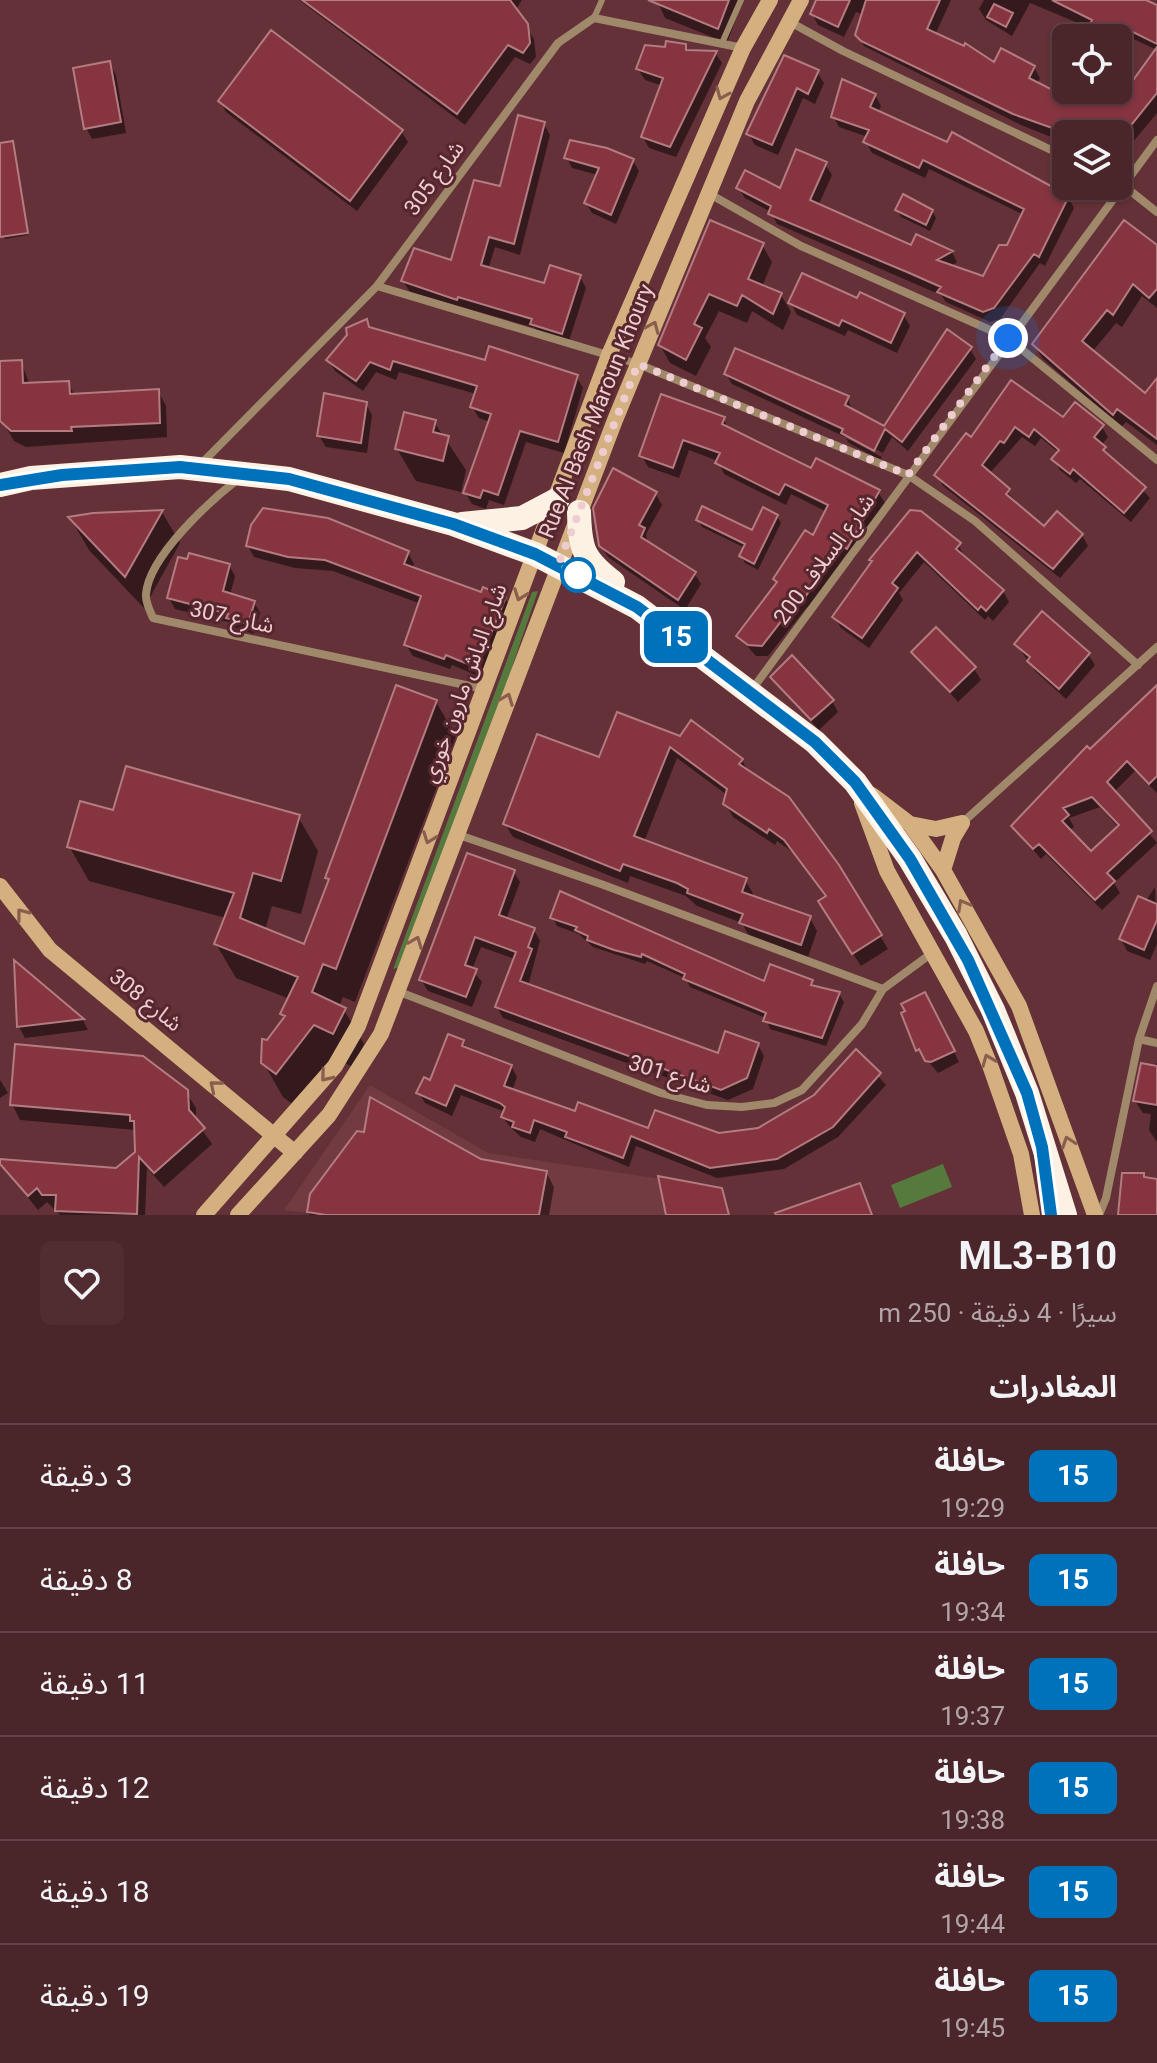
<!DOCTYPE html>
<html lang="ar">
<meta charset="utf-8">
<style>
:root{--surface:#4a2529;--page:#512d31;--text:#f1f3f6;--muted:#b2a5a8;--line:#614246}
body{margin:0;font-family:Roboto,"Noto Sans Arabic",sans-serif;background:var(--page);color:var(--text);direction:rtl;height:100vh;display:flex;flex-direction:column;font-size:30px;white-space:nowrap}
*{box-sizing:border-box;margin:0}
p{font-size:26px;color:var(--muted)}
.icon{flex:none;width:44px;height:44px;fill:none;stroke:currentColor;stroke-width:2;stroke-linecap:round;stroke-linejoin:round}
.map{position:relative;height:1215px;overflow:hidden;direction:ltr}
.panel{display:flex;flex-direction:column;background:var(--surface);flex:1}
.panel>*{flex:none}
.badge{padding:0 16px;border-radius:12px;font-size:28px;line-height:52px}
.buttons{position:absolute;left:1052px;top:24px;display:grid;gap:16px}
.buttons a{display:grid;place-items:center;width:80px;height:80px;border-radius:12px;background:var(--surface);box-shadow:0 2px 6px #0004,0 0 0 2px var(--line);font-size:40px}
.you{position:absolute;width:40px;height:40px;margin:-20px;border:6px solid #fff;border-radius:50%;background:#1a73e8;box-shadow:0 0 0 12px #1a73e833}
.map>.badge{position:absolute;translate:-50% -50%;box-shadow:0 0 0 4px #fff}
h2{padding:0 40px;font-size:30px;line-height:72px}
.round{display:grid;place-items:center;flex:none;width:84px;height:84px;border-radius:12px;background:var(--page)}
.head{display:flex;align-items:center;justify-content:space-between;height:136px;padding:0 40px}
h1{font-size:38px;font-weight:700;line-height:60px}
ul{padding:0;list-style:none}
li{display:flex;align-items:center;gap:24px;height:104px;padding:0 40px;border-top:2px solid var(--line)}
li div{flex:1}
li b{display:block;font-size:30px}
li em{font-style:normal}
li .badge{min-width:88px;font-weight:700;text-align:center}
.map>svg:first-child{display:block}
.built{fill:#723a41}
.green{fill:#567a3d}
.shadow{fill:#0007;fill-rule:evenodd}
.building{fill:#853440;stroke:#b47b80;stroke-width:2;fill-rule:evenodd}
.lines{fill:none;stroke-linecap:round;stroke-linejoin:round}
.lane{stroke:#a0896b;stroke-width:6}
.street{stroke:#a0896b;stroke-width:8}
.secondary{stroke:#d4b080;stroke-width:16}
.highway{stroke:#fcf1e3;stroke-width:24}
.oneway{stroke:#895e4e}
.line-casing{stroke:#fff;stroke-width:18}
.line{stroke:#0072bc;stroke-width:12}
.walk{stroke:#edcdcf;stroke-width:8;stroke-dasharray:0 14.4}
.stop-dot{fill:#fff;stroke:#0072bc;stroke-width:4}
.labels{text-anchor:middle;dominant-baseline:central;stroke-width:6;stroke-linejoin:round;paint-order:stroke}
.street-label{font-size:22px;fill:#edcdcf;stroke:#57272d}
</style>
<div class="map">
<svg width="1157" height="1215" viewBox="0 0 1157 1215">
<rect width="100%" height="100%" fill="#633137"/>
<!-- built -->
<path class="built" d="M370,1085l118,68 234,35 7,27h-404l-41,-5z"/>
<!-- green -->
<path class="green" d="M538,591l-25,73 -1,16 -105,285 -14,4 139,-377z
M943,1164l9,23 -52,21 -9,-23z"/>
<!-- shadow -->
<path class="shadow" d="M299,0h223l-7,11 19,28 2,18 -6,7 -15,-7 -50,68z
M657,0h86l-16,43 -62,-25z
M818,0h133l-16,35 60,30 39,2 6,11 -3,6 34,18 6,-12h41v-6l11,5 28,-39 -28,-13 -4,7 -7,-6h-32l4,-10 -60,-25 -18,33 -26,-16 -7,-11 5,-9h157l16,8v105l-39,47v-26h-52v9l-45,-18 -157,-79 -6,-11 6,-20 -8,-3 -12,25 -26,-12 -6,-11z
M685,46l3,6 27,1 7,10 -46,94 -27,-9 -6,-11 20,-51 -18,-6 -7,-11 29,-20z
M785,57l32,15 7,11 -9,21 -12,-6 -25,57 -23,-10 -7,-12z
M109,63l7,12 10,58 -34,6 -6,-11z
M875,95l6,11 -3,6 190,85 6,11 -29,58 -5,-3 -40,56 -10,3 -44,-20 -5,-7 -164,-71 -6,-12 -26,-14 -7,-10 43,2 44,-26 7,11 -14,31 94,42 5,-11 35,15 5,10 -7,5 34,12 24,-32 16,-32 -95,-46 -4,9 -53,-25 -6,-11 2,-5 -29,-10 -6,-11z
M220,101l181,30 7,11 -51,69 -131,-99z
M544,124l6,11 -30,120 -25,-8 -7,23 57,16 35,-9 6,11 -18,56 -29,-8 -4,-8 -125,-36 -7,-11 50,-19z
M12,143l16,92 -23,4 -5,-19v-75z
M567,158l66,3 6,10 -23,53 -24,-11 -6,-10 12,-28 -26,-7z
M897,210l35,1 4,7 -6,13 -29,-14z
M711,223l51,22 10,17 -10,25 19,8 10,17 -8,18 -31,-19 -5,12 -28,-12 -14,27 6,9 -15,29 -26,-13 -10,-18z
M1157,248v60l-15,-12 -20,31 -6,-4 -24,29 53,44 12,-3v52l-31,-23 -5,5 -79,-69 -8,-14z
M858,301l45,13 7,12 -13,27 -49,-23 -3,6 -48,-21 -6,-12z
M370,329l116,33 90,14 7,12 -19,65 -38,-11 -22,63 -15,-5 -3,9 -14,-5 -7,-12 25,-70 -11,-4 -7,-11 4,-13 -77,-22 -3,8 -20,-8 -13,19 -28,-20 -7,-11z
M970,349l6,10 -68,92 -16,-14 -9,16 -38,-20v4l-113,-53 -6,-10 122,24 4,13 33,18z
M21,362l9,23 38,-2 7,13 83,-5 8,15 1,31 -141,10 -12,-6 -14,-24v-54z
M1011,383l52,37 39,7 6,10 -7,9 49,52 -19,24 -51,-43 -4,4 -16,-13 -6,-10 5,-7 -18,-15 -6,8 -13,-9 -33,37 55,55 38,6 6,11 -28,32 -117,-92 -6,-11 35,-35z
M366,404l6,11 -5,38 -41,-6 -7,-11z
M723,419l7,11 82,41 66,21 7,11 -31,56 -8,-4 -36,54 -3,-2 -39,49h-12l-18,-20 40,-52 -3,-5 39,-41 13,-26 -36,-18 -5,11 -62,-31 -6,-13 -29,-11 -10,28 -31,-11 -6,-11z
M434,422l32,48 -5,22 -45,-11 -19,-32z
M846,438l36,19 -2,3 -31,-17z
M655,493l7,12 -16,29 2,10 46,29 7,11 -16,26 -77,-53 -7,-12z
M162,512l18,31 -36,65 -55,-58 -18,-31z
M910,512l49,33 5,13 39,33 6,11 -16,19 -5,-5 -3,4 -61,-58 -25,31 4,7 -34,48 -28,-20 -6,-11z
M777,516l4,7 -23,47 -13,-7 -4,-7 4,-8 -43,-21 -4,-7 55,13z
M248,546l160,7 6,11 -2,5 70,25 23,4 7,12 -29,68 -31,-13 -2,4 -37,-13 -7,-11 15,-41 -88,-33 -38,-3 -41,-11z
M229,565l6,11 -5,19 24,7 6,11 -6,21 -19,-6 -3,-5 -57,-14 -6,-11z
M1016,644l72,10 7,11 -29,34 -30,-27z
M914,652l60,17 7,11 -23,22z
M772,677l60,24 6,11 -19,18z
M1157,686v107l-22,-22 -21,21 43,51 -43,40 6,10 -18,17 -56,-56 -5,5 -27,-32zM1100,807l19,21 -28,26 -22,-23 5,-4 -5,-9z
M436,702l20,34 -101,266 -12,-5 -4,10 5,3 20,34 -11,23 -19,-9 -38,49 -13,-10 -20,-35 5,-20 18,-23 -3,-5 7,-15 -54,-21 -20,-34 10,-26 -137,-37 -20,-35 46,-34 183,5 20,34 -17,63 -29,-8 -7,24 40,16 25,-63 -3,-6z
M618,714l124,46 7,13 88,93 51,83 -27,17 -33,-51 -1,-17 -33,-45 -17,-12 -2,4 -42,-28 -8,-14 2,-8 -50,-37 -33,84 101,38 8,13 -1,4 58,21 7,13 -9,26 -59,-21 -7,-13 -45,-17 -11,-10 -56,-20 -2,7 -115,-46 -8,-13 95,-65z
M513,871l7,11 -14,38 28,10 6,11 -12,45 191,69 39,-10 6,11 -11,33 -25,11 -225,-82 -6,-11 18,-48 -34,-12 -9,23 10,12 -10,25 -44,-16 -7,-11z
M1155,887l2,57 -7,16 -23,-9 -6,-12z
M553,918l212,66 47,-2 3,6 24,6 5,8 -18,44 -56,-17 -4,-11 -76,-31 -5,-9 -38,-17 -2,3 -52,-17 -14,-13 -22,-8z
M16,964l67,56 5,10 -63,8 -6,-11z
M931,1005l28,57 -21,11 -11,-13 -3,1 -21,-47z
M463,1042l4,8 44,16 6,11 -5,14 64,23 74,16 69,5 40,-5 56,-34 41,-44 30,33 -48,52 -54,32 -67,9 -81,-32 -7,21 -89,-38 -5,13 -14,-5 -11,-10 -7,-10 2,-5 -44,-17 -9,21 -27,-13 -6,-10z
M1156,1063l1,1v78l-8,-12 2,-16 -8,-1 -8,-12z
M0,1080l8,13 -8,5z
M186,1092l10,16v13l16,23 -48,43 -17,-19 -2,47h-85l-13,-13 -9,8 -38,-47 117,7 18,-19 1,-21 -116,-10 -8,-16z
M480,1161l66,11 8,15 -5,28h-240l3,-20z"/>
<!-- building -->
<path class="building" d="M302,0h208l18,24 2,19 -7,10 -15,-8 -51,69z
M648,0h81l-11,29z
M816,0h34l-12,27 -28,-13z
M866,0h74l-13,29 37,17 1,-3 29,19 7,-14 34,18 -6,12 47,24 6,-12h44l31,-43v46l-33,41h-68l2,-4 -45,-16 -152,-73 -6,-6z
M1052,0h94l11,5v39l-34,-17 -4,7 -15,-6 -5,10h-16l9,-18z
M994,4l19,9 -7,14 -19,-10z
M271,30l132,100 -53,71 -132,-100z
M666,41l20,3v6l31,1 -47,96 -29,-10 22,-59 -27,-9 9,-24 20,2z
M784,55l35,15 -11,24 -11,-6 -25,57 -26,-11z
M110,61l11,61 -37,7 -11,-61z
M842,79l34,15 -6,13 77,35 5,-10 117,64 -30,61 -5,-3 -40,54 -11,4 -46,-20 4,-5 -34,-15 -139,-58 3,-8 -35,-18 9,-18 35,18 16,-39 31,13 -17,38 101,45 5,-11 37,17 -16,9 46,16 16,-31h8l17,-36 -101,-49 -4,8 -56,-26 6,-12 -38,-13z
M518,115l27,7 -31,122 -25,-7 -8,28 63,18 6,-18 31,10 -19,59 -32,-10 2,-5 -74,-22 -1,3 -56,-19 13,-33 37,12 23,-80 26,6z
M570,140l37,8 27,11 -23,56 -27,-12 15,-35 -35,-10z
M13,141l15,92 -28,4v-94z
M903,194l30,16 -7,15 -31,-15z
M710,220l54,23 -16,36 34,14 -9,21 -31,-19 -5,11 -28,-12 -15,30 8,4 -16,32 -28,-15z
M1124,220l33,25v44l-8,9 -16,-14 -20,31 -6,-5 -25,31 63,52 12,-15v61l-40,-30 -4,6 -81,-71z
M802,273l55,25 3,-6 45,21 -14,30 -49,-23 -3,6 -51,-23z
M367,319l2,8 116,33 4,-14 89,29 -20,67 -38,-11 -22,64 -15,-5 -3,8 -17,-5 28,-79 -21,-7 7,-21 -84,-25 -3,9 -20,-8 -14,19 -30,-21 21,-25 -1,-7z
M947,329l25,18 -70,95 -17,-13 -11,22 -33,-18 2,-4 -119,-55 11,-26 114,48 -4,9 39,21z
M22,360l1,23 46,-2 1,13 89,-5 1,34 -89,4 1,4h-61l-11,-10v-60z
M1011,380l52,37 12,-15 29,23 -10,12 12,10 -3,3 43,37 -22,26 -51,-44 -3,5 -19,-15 8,-9 -25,-21 -5,8 -14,-10 -11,16 -4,-2 -18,24 28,24 -4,5 38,32 13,-15 26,23 -30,35 -119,-94 32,-42 5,4z
M324,393l43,9 -6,41 -44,-7z
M661,394l64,23 -3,7 89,44 5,-10 64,32 -33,59 -8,-4 -35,54 -4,-2 -38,49 -14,-1 -12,-9 41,-54 -4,-3 32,-49 8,5 15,-30 -43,-21 -6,11 -64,-32 5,-10 -37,-13 -10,28 -34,-12z
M404,412l32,8 -3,12 16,4 -6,25 -48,-12z
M613,468l44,24 -18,33 6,3 -4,9 55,35 -18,28 -79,-54 -6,-38z
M702,506l50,24 11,-23 15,8 -24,49 -15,-8 6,-12 -49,-24z
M263,508l65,10 81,33 -5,13 77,28 2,-5 23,10 -29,71 -31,-13 -2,4 -40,-14 17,-49 -96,-36 -37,-3 -42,-11 5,-21z
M163,510l-38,67 -57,-60 25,-4z
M910,510l11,1 40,32 -5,6 48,41 -18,21 -5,-5 -3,4 -61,-58 -25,31 6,5 -36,50 -30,-21 40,-56 -3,-1z
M189,553l41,11 -7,27 32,10 -7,23 -22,-6 2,-4 -61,-16 11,-41 9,2z
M1042,611l48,42 -31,36 -32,-28 3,-4 -16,-13z
M936,627l40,40 -26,25 -39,-40z
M792,655l42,45 -23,20 -41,-43z
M396,685l41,15 -101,269 -13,-5 -11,28 34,16 -13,26 -19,-9 -38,49 -15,-11 1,-24 5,1 18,-24 -5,-2 18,-37 -84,-33 20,-51 -167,-46 13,-46 33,9 13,-44 174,49 -19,66 -28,-8 -13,45 64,26 25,-65 -4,-1z
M1157,685v91l-8,8 -22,-23 -20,21 45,49 -45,42 8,8 -20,19 -56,-56 -6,5 -22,-23 76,-80 3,3zM1092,797l27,28 -28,26 -29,-30 7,-6 -6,-7z
M617,712l63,24 11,-16 52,39 -4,5 50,33 50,68 43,70 -30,19 -34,-53 8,-5 -42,-56 -15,-11 -2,4 -44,-29 4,-15 -57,-42 -36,89 113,42 -5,14 69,24 -10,29 -62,-22 4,-9 -56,-21 1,-4 -11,-6 -54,-19 -3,7 -117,-47 34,-90 62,23z
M467,853l48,17 -16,45 36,13 -7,19 4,2 -12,32 198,72 7,-22 34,12 -12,35 -26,12 -226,-83 21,-55 -41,-15 -10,28 12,4 -11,28 -47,-17z
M560,891l204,90 6,-17 43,16 -2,5 29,7 -18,46 -59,-17 3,-8 -83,-34 2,-5 -43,-20 -1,3 -27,-7 -27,-10 1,-4 -13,-6 2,-3 -27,-9z
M1138,896l19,8v16l-13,30 -25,-11z
M14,960l70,59 -67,8z
M925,992l30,59 -24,11 -6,-1 -6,-12 -3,2 -15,-38 4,-2 -4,-7z
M448,1034l16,6 -2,6 50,19 -8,21 71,25 3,-9 70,26 7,-18 64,23 39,-5 56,-33 42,-46 25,24 -48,54 -56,32 -67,9 -79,-32 -8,22 -58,-21 2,-5 -33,-12 -4,13 -18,-6 2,-5 -13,-5 4,-10 -5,-4 -45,-18 -9,21 -30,-13 8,-16 6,3z
M15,1044l128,12 45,34 1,20 16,18 -51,45 -15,-16 -2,57 -82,-3 1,-16h-14l-5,-7 -9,8 -28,-32v-5l116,9 19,-16 -1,-31h-4v-6l-120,-10z
M1141,1063l16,3v39l-24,-4z
M370,1097l111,62 66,12 -8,44h-213l-19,-3 3,-18 47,-63 7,1z
M1122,1173h22v4l13,2v36h-39z
M658,1176l64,12 7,27h-63z
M860,1183l12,32h-96l-1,-2z"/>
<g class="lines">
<!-- lane -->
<path class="lane" d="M594,18l8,-18
M722,43l19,-43"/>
<!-- street -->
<path class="street" d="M790,22l53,29 223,106
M1118,181l39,31
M708,193l93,53 207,92 149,122
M377,286l261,78 270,111 67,46 163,144
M199,466l178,-180 181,-243 36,-25 149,30
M238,479c-28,22 -89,77 -92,115 -1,7 4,17 7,24l331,71
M751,691l406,-551
M962,823l195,-176
M456,834l145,50 282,105
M397,991l264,102 46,12 35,2 32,-4 28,-13 60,-66 21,-35 49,-36
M1139,1039l18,4
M1099,1215l7,-17 33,-159 18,-53"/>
<!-- secondary -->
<path class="secondary" d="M872,795l38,29 33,46 76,136 76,209
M862,803l25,68 89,160 15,37 30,86 11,61
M910,824l26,5 26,-6
M943,870l10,-32 9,-15
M0,886l50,64 245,203
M1047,1185l4,30
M204,1215l131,-149 23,-40 251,-671 134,-307 27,-48
M238,1215l91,-100 52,-81 234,-614 132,-319 54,-101"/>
<!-- highway -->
<path class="highway" d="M0,485l31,-7 149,-11 109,12 164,45 82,30 102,53 178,135 40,40 55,77 46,77 37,74 34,83 38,122
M579,512c1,37 4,47 34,70
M462,524l60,-6 36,-19"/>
</g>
<!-- one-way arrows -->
<defs><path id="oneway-chevron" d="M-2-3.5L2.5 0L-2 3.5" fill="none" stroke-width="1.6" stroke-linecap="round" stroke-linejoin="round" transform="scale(2)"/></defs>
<g class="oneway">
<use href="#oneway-chevron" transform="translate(722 94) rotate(113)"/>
<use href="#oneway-chevron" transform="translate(653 327) rotate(-67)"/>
<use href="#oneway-chevron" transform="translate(520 595) rotate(110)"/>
<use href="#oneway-chevron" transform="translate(507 699) rotate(-69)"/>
<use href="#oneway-chevron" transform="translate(429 838) rotate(110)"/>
<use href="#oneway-chevron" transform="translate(963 905) rotate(-119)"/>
<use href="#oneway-chevron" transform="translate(22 914) rotate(-128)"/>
<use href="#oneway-chevron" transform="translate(416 942) rotate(-69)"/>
<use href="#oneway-chevron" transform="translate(988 1060) rotate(-112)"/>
<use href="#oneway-chevron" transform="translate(326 1076) rotate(130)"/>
<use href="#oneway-chevron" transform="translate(215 1086) rotate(-140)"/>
<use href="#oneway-chevron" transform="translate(1068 1142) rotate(-109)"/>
</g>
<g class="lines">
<!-- line casing -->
<g class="line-casing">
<path id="line" d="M0,485l62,-10 118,-8 109,12 164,45 82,30 102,53 178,135 40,40 55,77 58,101 59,133 15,54 9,68"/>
</g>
<!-- line -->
<use href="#line" class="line"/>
<!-- walk -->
<path class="walk" d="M578,575l-20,-10 80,-201 270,111 100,-137"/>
</g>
<!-- markers -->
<circle class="stop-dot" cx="578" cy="575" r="16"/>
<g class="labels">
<!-- street labels -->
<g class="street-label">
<text transform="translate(434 178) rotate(-54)">شارع 305</text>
<text transform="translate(596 411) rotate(-68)">Rue Al Bash Maroun Khoury</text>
<text transform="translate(824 559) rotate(-54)">200 شارع السلاف</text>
<text transform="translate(232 617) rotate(12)">شارع 307</text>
<text transform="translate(464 683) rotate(-70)">شارع الباش مارون خوري</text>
<text transform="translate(146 1000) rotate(39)">شارع 308</text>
<text transform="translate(670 1074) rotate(17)">شارع 301</text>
</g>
</g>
</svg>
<div class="buttons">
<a><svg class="icon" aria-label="locate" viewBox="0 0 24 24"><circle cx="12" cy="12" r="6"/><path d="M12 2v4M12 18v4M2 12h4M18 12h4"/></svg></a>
<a><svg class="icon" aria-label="layers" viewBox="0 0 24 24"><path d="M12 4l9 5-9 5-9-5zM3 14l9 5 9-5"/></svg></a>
</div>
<div class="you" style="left:1008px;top:338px"></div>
<b class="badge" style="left:676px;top:637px;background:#0072bc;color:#fff">15</b>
</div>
<section class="panel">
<div class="head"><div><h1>ML3-B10</h1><p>سيرًا · 4 دقيقة · 250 m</p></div><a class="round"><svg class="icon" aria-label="heart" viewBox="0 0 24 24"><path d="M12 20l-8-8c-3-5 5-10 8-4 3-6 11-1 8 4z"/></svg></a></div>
<h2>المغادرات</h2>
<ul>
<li><span class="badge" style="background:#0072bc;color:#fff">15</span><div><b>حافلة</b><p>19:29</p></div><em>3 دقيقة</em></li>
<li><span class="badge" style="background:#0072bc;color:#fff">15</span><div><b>حافلة</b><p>19:34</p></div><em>8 دقيقة</em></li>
<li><span class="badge" style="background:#0072bc;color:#fff">15</span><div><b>حافلة</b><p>19:37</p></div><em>11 دقيقة</em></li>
<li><span class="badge" style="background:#0072bc;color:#fff">15</span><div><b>حافلة</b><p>19:38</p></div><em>12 دقيقة</em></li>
<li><span class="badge" style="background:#0072bc;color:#fff">15</span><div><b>حافلة</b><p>19:44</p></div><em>18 دقيقة</em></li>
<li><span class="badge" style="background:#0072bc;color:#fff">15</span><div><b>حافلة</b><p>19:45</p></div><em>19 دقيقة</em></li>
</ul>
</section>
